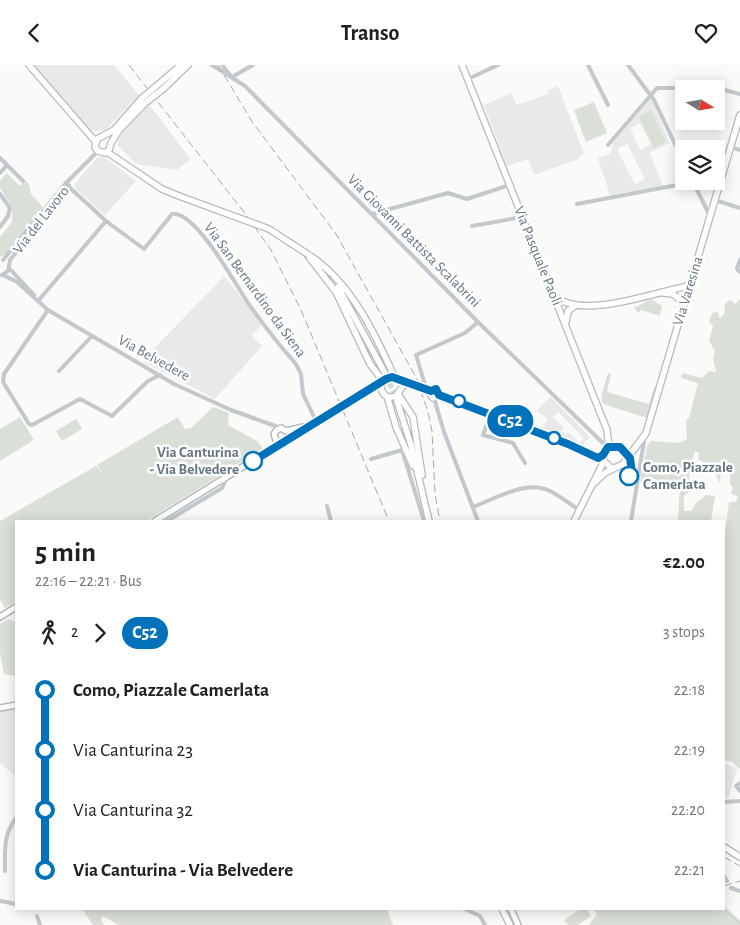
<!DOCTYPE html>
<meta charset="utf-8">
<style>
:root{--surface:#fff;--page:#f2f2f2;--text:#202124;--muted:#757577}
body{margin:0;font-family:"Alegreya Sans",sans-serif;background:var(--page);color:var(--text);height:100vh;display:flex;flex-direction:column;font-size:19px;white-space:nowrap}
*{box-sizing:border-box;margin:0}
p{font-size:16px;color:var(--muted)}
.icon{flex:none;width:28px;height:28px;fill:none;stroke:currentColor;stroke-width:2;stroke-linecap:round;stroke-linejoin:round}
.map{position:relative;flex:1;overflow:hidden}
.details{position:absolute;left:15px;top:455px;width:710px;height:390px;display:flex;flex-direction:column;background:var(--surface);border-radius:0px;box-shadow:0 2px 12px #0003}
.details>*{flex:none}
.badge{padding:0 10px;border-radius:16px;font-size:18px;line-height:32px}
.needle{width:32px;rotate:101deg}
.tools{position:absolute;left:675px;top:15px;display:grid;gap:10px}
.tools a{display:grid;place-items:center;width:50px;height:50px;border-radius:0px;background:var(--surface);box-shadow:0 2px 12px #0003;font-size:25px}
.map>.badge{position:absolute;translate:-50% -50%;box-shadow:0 0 0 2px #fff}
.legs{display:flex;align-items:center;gap:8px;height:55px;padding:0 20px;font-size:16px}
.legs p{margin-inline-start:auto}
.overview{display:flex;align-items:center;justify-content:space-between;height:85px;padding:0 20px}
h1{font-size:28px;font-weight:700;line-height:38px}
ul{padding:0 20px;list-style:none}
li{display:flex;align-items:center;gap:18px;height:60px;font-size:19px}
li i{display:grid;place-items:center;width:8px;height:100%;margin:0 6px;background:currentColor}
li i::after{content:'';width:12px;height:12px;margin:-6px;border:4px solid;border-radius:50%;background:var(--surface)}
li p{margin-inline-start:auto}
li:first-child i{background:linear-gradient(#0000 50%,currentColor 0)}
li:last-child i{background:linear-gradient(currentColor 50%,#0000 0)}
header{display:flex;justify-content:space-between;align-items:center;height:65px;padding:0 20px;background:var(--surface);font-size:22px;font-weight:700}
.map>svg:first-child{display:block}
.built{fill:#e8e9e9;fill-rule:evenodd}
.green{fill:#dadfd7}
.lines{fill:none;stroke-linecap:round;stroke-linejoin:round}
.stream{stroke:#bbc7cb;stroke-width:1}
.primary-tunnel{stroke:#d5d9db;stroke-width:5.5;stroke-dasharray:5.5 3;stroke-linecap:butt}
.secondary-casing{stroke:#b3babf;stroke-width:8}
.primary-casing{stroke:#b5babe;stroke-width:8}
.street{stroke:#c3c8cc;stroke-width:4}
.secondary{stroke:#fff;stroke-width:5}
.primary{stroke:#fff;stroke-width:5.5}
.rail{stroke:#a2aab0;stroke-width:1;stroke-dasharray:8 4;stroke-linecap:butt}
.secondary-bridge-casing{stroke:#b3babf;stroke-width:8;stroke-linecap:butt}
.primary-bridge-casing{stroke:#b5babe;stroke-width:8;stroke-linecap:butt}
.secondary-bridge{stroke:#fff;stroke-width:5}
.primary-bridge{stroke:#fff;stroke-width:5.5}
.line-1-casing{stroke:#fff;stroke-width:11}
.line-1{stroke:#0072bc;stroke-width:8}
.stop-1-dot{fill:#fff;stroke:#0072bc;stroke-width:2.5}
.labels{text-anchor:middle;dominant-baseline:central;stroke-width:5;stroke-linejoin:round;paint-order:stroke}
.street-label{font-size:15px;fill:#657683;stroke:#fff}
.stop-label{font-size:15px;font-weight:bold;fill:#657683;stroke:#fff;text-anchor:end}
</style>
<header><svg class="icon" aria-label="back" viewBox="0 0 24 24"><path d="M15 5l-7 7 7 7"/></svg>Transo<svg class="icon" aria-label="heart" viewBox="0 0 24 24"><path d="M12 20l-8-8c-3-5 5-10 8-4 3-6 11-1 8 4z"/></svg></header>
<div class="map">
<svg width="740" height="860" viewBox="0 0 740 860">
<rect width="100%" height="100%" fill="#fafaf8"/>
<!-- built -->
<path class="built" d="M33,0h81l25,30 -33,35 -13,1 -6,-2 -15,-17z
M558,21l26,68 -5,2v3l-45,16 -6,-16 -21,7 -23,-61 27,-12 6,12 31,-11v-4z
M649,36h3l18,42 -20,10 13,33 -53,9 -12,-37 12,-4 3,-11zM640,58l11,21 -11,6 -10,-22zM627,79l18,35 -10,6 -18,-36z
M149,39l41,55 -13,11 -41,-6 -18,-18 -1,-8z
M103,91l33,25 -31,34 -30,-27v-5l23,-26z
M224,211l38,48 -10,12 10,10 -47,53 -73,-38z
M551,332l39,40 -9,9 -39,-16 5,-11 -11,-8zM558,347l26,26 -5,5 -11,-11 -3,2 -4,-3 3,-3 -11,-11z
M15,643l1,3v66l-16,-14v-52z
M724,698l13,6 -9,29h-4z"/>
<!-- green -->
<path class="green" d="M594,37l13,31 -21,9 -12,-32z
M651,45l15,32 -12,6 -15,-31z
M7,108l13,13 5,-6 4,4 2,10 12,13 -35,46 -8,4v-20l12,-15v-15l-12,-19v-7z
M651,234l11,7 -2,10 -19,-6 -3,3 -4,-5z
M740,234v469h-2l-6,-6 -8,-2v-218l5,-40h7l2,-6 -7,-2 2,-6 -3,-4v-15h-9l-1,14 -8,-15 -14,-9 1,-6 -4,-2c-2,3 -8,37 -7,42l-4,3v15h7l5,-8 10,-8 9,1 -4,25h-33l2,-35 -19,-4 -2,6 -6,-1 1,-8h-4l-1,4 -9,-1 7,-36 4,-5 28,2 8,-4 -1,-19 3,-2 9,-35 -17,-5 1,-5 20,5 7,-7 7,1 -3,-14 2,-7 -6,-10 4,-15 -4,-5 3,-8 6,-1 1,6 5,-3 1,-11 5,-4 5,4z
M608,308l3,1 -4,18 42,12 5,-17 2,1 -9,30 -44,-14 -2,-7z
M213,342l16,6 -1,12 29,16 6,8 -117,72h-130v80l-11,7 -5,-8v-79l96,-55 7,9 -6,-10 81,-48 7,12 6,-1z
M20,352l14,23 -34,21v-32z
M76,354l6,10 -20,12 -6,-10z
M8,554l8,3v56l-1,-2 -11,-2 -4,-22v-28z
M724,834l1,7 15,15v4h-151l8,-11 -4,-5h131z
M82,844h305l6,16h-274l-16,-9 -2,4 3,5h-11z
M580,844h7l4,7 -13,9h-10l-4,-5z"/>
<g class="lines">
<!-- stream -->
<path class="stream" d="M723,844l17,14"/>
<!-- primary-tunnel -->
<path class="primary-tunnel" d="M386,310l11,26"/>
<!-- secondary casing -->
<g class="secondary-casing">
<path id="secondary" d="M356,332l26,-14
M286,366l17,-4
M276,375l-2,-6 3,-4 4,-2 5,3
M155,456l172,-106
M0,552l16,-10
M0,643l16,-3
M511,844l7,16"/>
</g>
<!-- primary casing -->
<g class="primary-casing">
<path id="primary" d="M29,0l66,76
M462,0l145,365 2,17 -5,6v8l7,7 7,-1
M160,18l21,-18
M163,24l25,-24
M142,33l-28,32 -17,9 -2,8 3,4 7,2 4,-3 2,-7 8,-13 26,-27
M107,87l55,37 17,7
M306,188l30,39 34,72 13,17
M312,192c41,29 63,77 83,121
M338,222l48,88
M663,228l10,1 10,8v3
M555,231c26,24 97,-3 129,-9l6,-4
M566,257l2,-11 8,-6
M389,312l21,5 -7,4 -7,10c-8,3 -13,0 -15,-8l2,-7z
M424,322l7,4 6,-1 2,5
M431,326l-1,3 3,4 6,-3
M398,329l15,23 9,58
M439,330l129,49 36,16
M387,331l9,31 17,39
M397,336l14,44 18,76
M592,420l13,-12 18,-9 23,-31 94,-318
M574,456l30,-60
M724,782l16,10
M502,844l8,16"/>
</g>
<!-- street -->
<path class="street" d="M212,0l33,21 233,236 130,126
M222,0l8,10
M588,0l20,40
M628,0l26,35 30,63
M232,12l21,-12
M468,14l30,-14
M608,80l49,-57h60l23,6
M731,82l9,3
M0,93l23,23
M0,108l7,-8
M693,117l17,34
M68,121l38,35 38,28 28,-35c23,-4 64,71 76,89 15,21 31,42 48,61l5,10 2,20 13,27
M0,129l10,14 -2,8 -8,11
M715,135l25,8
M577,139l116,-22
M372,149l76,-21 19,6 43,-14
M472,161l50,-9
M3,195l63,-77 32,-32
M740,195l-3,9 3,3
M9,203l25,27
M2,210l6,-4 2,-11 59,-75
M3,210l14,7 31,28 126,74 57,26 50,18
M38,236l68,-80
M48,245l-44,64 -1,8 26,42 3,1 48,-26 32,17 36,-35 12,-6
M59,306l33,-35
M426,323l-10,-33 49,-22 13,-11
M434,333l10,34 34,89
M491,349l-8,21 30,8 12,20
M371,394l31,-9 22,71
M327,441l4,15
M473,442c22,-8 53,-28 77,-16 10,5 20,13 29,19
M167,456l55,-33 4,-9
M631,456l14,-86
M740,718l-4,3 4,5
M724,737l16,-1
M5,806c0,-20 -2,-36 11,-53
M724,811l3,5
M731,823l9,3
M0,836l16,3
M465,844l15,7 5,9
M37,851l3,9"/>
<!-- secondary -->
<use href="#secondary" class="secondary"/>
<!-- primary -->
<use href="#primary" class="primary"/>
<!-- rail -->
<path class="rail" d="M129,0l118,151 24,34 30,60 88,211
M218,0l35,58 83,111 81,145 11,33 4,19 3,63 5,27
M724,792l16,9
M724,821l16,-5"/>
<!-- secondary-bridge casing -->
<g class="secondary-bridge-casing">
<path id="secondary-bridge" d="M327,350l29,-18"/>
</g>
<!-- primary-bridge casing -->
<g class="primary-bridge-casing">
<path id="primary-bridge" d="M142,33l18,-15
M145,38l18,-14
M179,131l90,33 40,26
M410,317l14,5"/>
</g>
<!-- secondary-bridge -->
<use href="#secondary-bridge" class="secondary-bridge"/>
<!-- primary-bridge -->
<use href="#primary-bridge" class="primary-bridge"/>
</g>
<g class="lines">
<!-- line-1 casing -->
<g class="line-1-casing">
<path id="line-1" d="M253,396l133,-82 6,-2 39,14 5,-2 3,6 129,49 30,14 5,-3 5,-8h12l10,11 2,15 -3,3"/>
</g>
<!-- line-1 -->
<use href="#line-1" class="line-1"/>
</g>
<!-- markers -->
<g class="stop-1-dot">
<circle cx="459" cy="336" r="6"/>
<circle cx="554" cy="373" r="6"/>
<circle cx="253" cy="396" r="9"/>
<circle cx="629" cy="411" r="9"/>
</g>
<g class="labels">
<!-- street labels -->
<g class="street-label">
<text transform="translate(41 155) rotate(-52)">Via del Lavoro</text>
<text transform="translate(414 176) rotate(45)">Via Giovanni Battista Scalabrini</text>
<text transform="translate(538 191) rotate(68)">Via Pasquale Paoli</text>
<text transform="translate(255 225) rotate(54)">Via San Bernardino da Siena</text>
<text transform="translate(688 226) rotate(-73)">Via Varesina</text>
<text transform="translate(154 293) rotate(29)">Via Belvedere</text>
</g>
<!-- stop labels -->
<g class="stop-label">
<text x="239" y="387">Via Canturina<tspan x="239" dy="17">- Via Belvedere</tspan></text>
<text x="643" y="402" text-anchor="start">Como, Piazzale<tspan x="643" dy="17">Camerlata</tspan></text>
</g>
</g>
</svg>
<div class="tools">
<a><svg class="needle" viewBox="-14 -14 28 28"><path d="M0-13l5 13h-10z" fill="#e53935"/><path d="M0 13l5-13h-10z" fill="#757577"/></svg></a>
<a><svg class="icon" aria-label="layers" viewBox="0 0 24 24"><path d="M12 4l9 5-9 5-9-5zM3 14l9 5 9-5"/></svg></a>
</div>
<b class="badge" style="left:510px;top:356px;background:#0072bc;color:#fff">C52</b>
<section class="details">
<div class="overview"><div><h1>5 min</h1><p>22:16 – 22:21 · Bus</p></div><b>€2.00</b></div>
<div class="legs"><svg class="icon" aria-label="walk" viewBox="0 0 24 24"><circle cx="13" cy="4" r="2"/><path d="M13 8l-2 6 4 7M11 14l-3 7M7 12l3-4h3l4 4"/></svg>2<svg class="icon" aria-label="forward" viewBox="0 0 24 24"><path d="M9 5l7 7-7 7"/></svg><b class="badge" style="background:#0072bc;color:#fff">C52</b><p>3 stops</p></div>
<ul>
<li><i style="color:#0072bc"></i><b>Como, Piazzale Camerlata</b><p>22:18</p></li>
<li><i style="color:#0072bc"></i><span>Via Canturina 23</span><p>22:19</p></li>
<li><i style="color:#0072bc"></i><span>Via Canturina 32</span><p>22:20</p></li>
<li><i style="color:#0072bc"></i><b>Via Canturina - Via Belvedere</b><p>22:21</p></li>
</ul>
</section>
</div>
